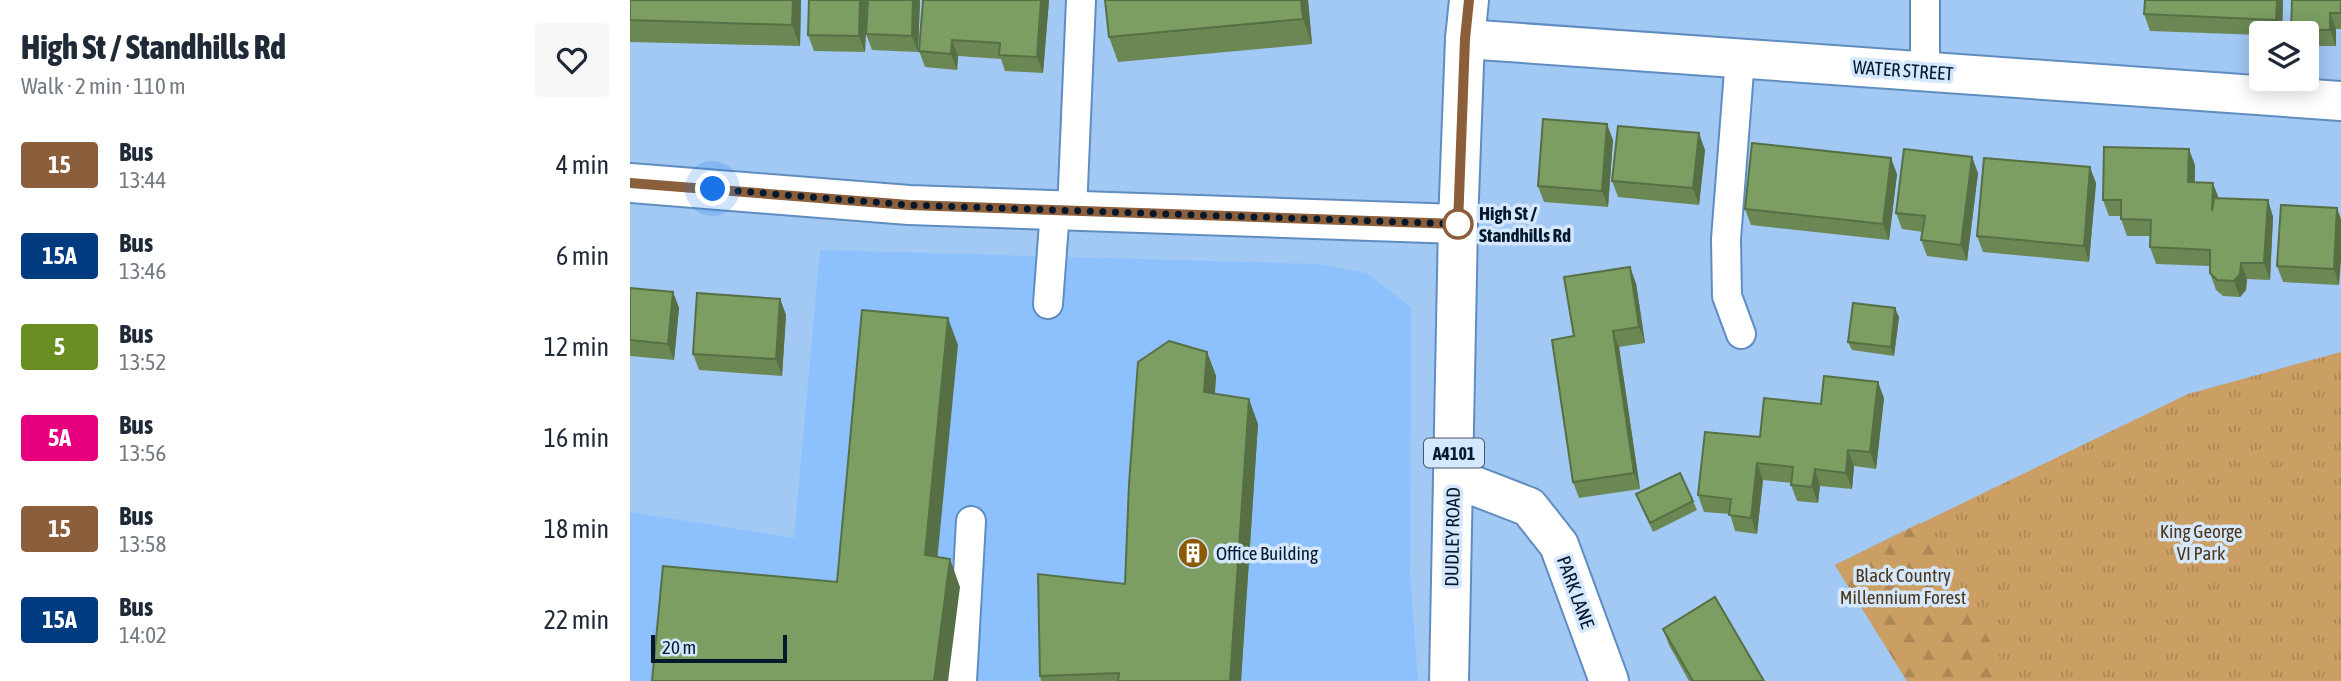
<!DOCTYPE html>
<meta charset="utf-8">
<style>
:root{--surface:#fff;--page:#f6f6f7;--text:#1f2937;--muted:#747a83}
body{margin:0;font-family:"Asap Condensed",sans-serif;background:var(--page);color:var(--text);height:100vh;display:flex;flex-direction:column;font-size:26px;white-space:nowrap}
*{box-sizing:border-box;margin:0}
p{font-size:23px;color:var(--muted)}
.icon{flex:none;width:38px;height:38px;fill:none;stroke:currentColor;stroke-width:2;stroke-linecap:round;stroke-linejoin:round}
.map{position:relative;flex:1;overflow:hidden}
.panel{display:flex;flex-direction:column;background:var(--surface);width:630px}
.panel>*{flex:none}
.badge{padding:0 14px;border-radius:5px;font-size:24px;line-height:46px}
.controls{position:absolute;left:1619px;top:21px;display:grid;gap:14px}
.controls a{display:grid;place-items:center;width:70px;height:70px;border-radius:7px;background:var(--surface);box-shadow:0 4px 18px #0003;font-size:35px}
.scale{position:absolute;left:21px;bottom:18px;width:136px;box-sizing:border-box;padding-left:7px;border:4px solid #06182b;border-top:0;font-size:19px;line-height:24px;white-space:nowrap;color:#06182b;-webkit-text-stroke:5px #d4e7fd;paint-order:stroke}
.you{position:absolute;width:35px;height:35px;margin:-18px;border:5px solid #fff;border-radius:50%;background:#1a73e8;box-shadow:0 0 0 10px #1a73e833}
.map>.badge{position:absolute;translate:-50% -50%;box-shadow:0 0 0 4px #fff}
.round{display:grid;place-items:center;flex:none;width:74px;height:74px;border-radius:7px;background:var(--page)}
.headline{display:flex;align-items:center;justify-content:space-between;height:119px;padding:0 21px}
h1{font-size:33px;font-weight:800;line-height:52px}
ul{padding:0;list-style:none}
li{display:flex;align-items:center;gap:21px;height:91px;padding:0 21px}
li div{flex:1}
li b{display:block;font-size:26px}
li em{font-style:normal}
li .badge{min-width:77px;font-weight:700;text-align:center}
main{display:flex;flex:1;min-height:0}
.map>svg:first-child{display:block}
.built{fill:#8dc1fe}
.grass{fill:url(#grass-tufts)}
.forest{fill:url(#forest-firs)}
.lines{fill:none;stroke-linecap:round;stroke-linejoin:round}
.service-casing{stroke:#608dc0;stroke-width:32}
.minor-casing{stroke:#608dc0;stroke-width:42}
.tertiary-casing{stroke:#608dc0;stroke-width:42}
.primary-casing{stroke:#608dc0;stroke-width:42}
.service{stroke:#fff;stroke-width:28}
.minor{stroke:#fff;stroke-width:38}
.tertiary{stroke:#fff;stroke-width:38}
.primary{stroke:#fff;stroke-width:38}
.wall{fill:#6b8854}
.shaded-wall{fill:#576f45}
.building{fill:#7c9e62;stroke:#576f45;stroke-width:2}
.line-casing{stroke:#fff;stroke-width:16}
.line{stroke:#8b5e3c;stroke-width:10}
.walk{stroke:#06182b;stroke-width:7;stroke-dasharray:0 12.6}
.stop-dot{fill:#fff;stroke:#8b5e3c;stroke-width:3.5}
.labels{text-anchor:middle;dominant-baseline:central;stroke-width:7;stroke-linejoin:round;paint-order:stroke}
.shield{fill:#d4e7fd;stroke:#44566a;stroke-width:2}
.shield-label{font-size:18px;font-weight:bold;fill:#06182b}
.street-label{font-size:19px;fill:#06182b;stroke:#d4e7fd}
.stop-label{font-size:19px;font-weight:bold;fill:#06182b;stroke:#d4e7fd;text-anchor:start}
.park-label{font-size:19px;fill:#4c3617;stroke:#d4e7fd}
.poi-label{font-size:19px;fill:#06182b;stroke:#d4e7fd;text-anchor:start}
</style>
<main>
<section class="panel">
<div class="headline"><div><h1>High St / Standhills Rd</h1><p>Walk · 2 min · 110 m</p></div><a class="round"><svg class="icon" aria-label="heart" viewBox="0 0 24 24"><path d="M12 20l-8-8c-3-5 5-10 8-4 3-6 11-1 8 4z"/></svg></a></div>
<ul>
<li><span class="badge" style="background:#8b5e3c;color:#fff">15</span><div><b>Bus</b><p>13:44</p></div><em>4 min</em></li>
<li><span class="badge" style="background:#003b80;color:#fff">15A</span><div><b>Bus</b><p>13:46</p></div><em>6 min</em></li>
<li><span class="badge" style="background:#6b8e23;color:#fff">5</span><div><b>Bus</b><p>13:52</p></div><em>12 min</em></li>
<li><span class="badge" style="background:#e6007e;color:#fff">5A</span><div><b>Bus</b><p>13:56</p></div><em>16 min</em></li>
<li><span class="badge" style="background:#8b5e3c;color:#fff">15</span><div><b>Bus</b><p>13:58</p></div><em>18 min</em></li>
<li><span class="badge" style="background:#003b80;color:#fff">15A</span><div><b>Bus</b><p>14:02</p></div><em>22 min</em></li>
</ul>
</section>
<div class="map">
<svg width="1711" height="681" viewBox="0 0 1711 681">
<defs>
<pattern id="grass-tufts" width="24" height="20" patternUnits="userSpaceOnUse" patternTransform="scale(1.75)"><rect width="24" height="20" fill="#cb9e63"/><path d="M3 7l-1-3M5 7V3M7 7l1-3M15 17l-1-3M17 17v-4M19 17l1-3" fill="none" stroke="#ad8756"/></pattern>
<pattern id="forest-firs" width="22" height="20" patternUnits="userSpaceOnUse" patternTransform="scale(1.75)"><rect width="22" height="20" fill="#cb9e63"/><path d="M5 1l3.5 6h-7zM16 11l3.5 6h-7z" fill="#ad8756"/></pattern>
</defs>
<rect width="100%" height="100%" fill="#a2c8f4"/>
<!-- built -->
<path class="built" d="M190,250l497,14 50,9 44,34 -1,268 8,106h-788v-169l164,26z"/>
<!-- grass -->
<path class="grass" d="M1711,352v329h-434l-72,-116 353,-171z"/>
<!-- forest -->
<path class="forest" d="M1290,523l94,158h-107l-72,-116z"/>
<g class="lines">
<!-- service casing -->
<g class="service-casing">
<path id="service" d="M1110,58l-14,181 1,57 14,38
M1295,71v-71
M442,211l9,-211
M418,304l7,-94
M332,681l9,-160"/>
</g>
<!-- minor casing -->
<g class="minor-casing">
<path id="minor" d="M835,39l876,62
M824,478l75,29 30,38 50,136"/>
</g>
<!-- tertiary casing -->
<g class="tertiary-casing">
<path id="tertiary" d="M0,183l279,22 549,19"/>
</g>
<!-- primary casing -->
<g class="primary-casing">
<path id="primary" d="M819,681l9,-457 7,-185 4,-39"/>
</g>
<!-- service -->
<use href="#service" class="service"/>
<!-- minor -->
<use href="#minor" class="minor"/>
<!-- tertiary -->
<use href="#tertiary" class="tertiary"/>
<!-- primary -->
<use href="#primary" class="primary"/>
</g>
<!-- wall -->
<path class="wall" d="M0,0h171l-1,46 -170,-4z
M179,0h58l-2,52 -51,-1 -6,-16z
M290,0l-2,52 -46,-2 -6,-16z
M293,0h126l-6,73 -38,-2 -4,-12 -43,-3 -1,14 -32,-3 -6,-16z
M475,0h203l4,44 -194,18 -9,-25z
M1515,0h138l-1,33h-21v2l-111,-4 -6,-17z
M1711,0v29h-5v17h-30v-13h-13l-2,-3z
M983,140l-5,67 -64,-5 -6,-16z
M1075,150l-6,55 -81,-8 -6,-16z
M1565,165v17l23,16 50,2 5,17 -3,63 -23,-1 -1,11 -6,7 -17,-1 -7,-6 -6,-17v-7l-54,-2 -6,-17v-11h-23l-6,-17v-3h-12l-6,-16z
M1348,173l-11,88 -40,-5 -6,-16 2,-8 -21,-3 -6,-16z
M1267,174l-8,66 -138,-15 -6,-16z
M1466,183l-7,79 -106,-10 -6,-16z
M1707,208l2,77 -56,-3 -6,-16z
M1006,283l9,60 -26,4 21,142 -61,9 -6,-16 1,-146z
M0,288l43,4 6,16 -5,52 -44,-4z
M150,299l6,16 -4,61 -83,-6 -6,-16z
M1269,317l-5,39 -42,-6 -4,-8z
M577,352l9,24 -1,18 43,30 -17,257h-200l-1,-5 85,-92z
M1254,398l-8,71 -22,-3 -2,23 -32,-3 -2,17 -21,-2 -6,-16 1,-2 -29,-3 -6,54 -22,-3 -5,-17 -26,-2 -6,-17 62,-58 61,-33z
M1006,494l57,7 4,9 -44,22z
M1033,629l101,52h-75l-20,-36z"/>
<!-- shaded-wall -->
<path class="shaded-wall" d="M163,0h8l-1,46 -8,-21z
M230,0h7l-2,52 -6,-16z
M283,0h7l-2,52 -6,-16z
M411,0h8l-6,73 -6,-16z
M671,0h7l4,44 -9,-25z
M1647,0h6l-1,33h-1l-5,-13z
M1700,13l6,16v17l-6,-16z
M322,40l6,16 -1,14 -6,-16z
M977,124l6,16 -5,67 -6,-16z
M1069,133l6,17 -6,55 -6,-17z
M1559,149l6,16 -1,33 -6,-16z
M1342,157l6,16 -11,88 -6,-16z
M1261,158l6,16 -8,66 -6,-16z
M1460,167l6,16 -7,79 -5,-16z
M1583,183l6,16 -7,12z
M1638,200l5,17 -3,63 -6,-17z
M1707,208l4,11v41l-2,25 -5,-16z
M1611,263l6,16 -1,11 -6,7 -6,-16z
M1000,267l6,16 9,60 -6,-16z
M43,292l6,16 -5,52 -6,-16z
M150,299l6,16 -4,61 -6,-17z
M1265,308l4,9 -5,39 -3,-9z
M318,318l10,27 -23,238 -10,-28z
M983,331l6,16 21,142 -6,-16z
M577,352l9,24 -3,40 -9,-24z
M1248,382l6,16 -8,71 -6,-17z
M619,399l9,25 -17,257h-11z
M1218,450l6,16 -2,23 -6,-16z
M1127,463l6,17 -6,54 -6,-16z
M1185,469l5,17 -2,17 -6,-16z
M320,559l10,28 -12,94h-14z"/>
<!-- building -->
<path class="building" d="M0,0h163l-1,25 -162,-5z
M179,0h51l-1,36 -51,-1z
M238,0h45l-1,36 -46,-2z
M293,0h118l-4,57 -38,-2 1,-12 -48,-3 -1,14 -32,-3z
M475,0h196l2,19 -194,18z
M1515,0h132l-1,20 -132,-6z
M1662,0h49v13h-11v17h-39z
M913,119l64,5 -5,67 -64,-5z
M988,126l81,7 -6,55 -81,-7z
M1122,143l139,15 -8,66 -138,-15z
M1474,147l85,2 -1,33 25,1 -1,28 2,-13 54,2 -4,63h-23l-1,11 -6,7 -17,-1 -7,-7v-23l-60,-3 1,-27 -30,-1v-19h-18z
M1274,149l68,8 -11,88 -40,-5 4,-24 -29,-3z
M1354,158l106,9 -6,79 -107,-10z
M1651,205l56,3 -3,61 -57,-3z
M1000,267l9,60 -26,4 21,142 -61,9 -21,-142 22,-4 -10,-59z
M0,288l43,4 -5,52 -38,-4z
M67,293l83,6 -4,60 -83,-5z
M1223,303l42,5 -4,39 -43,-5z
M232,310l86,8 -23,237 25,4 -16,122h-282l11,-115 174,16z
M539,341l38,11 -3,40 45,7 -19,282h-112l1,-8 -79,3 -2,-102 87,10 4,-100 9,-122z
M1194,376l54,6 -8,70 -22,-2 -2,23 -31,-4 -3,18 -21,-2 2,-18 -36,-4 -6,55 -22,-3 2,-16 -33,-4 7,-63 55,5 4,-39 57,6z
M1050,473l13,28 -43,22 -14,-29z
M1085,597l49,84h-71l-30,-52z"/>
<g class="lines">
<!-- line casing -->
<g class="line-casing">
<path id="line" d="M0,183l279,22 549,19 7,-185 4,-39"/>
</g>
<!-- line -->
<use href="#line" class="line"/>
<!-- walk -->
<path class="walk" d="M83,189l196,16 549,19"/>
</g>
<!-- icons -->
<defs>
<g id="building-disc" transform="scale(1.575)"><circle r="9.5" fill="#8c5b04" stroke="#d4e7fd"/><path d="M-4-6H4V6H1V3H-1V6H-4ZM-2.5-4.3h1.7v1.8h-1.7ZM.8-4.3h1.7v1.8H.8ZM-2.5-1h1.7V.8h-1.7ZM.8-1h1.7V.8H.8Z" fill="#fff"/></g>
</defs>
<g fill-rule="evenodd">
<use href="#building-disc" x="563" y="553"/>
</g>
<!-- markers -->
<circle class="stop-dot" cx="828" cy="224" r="14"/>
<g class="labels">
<!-- shield labels -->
<rect class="shield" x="794" y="438.5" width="60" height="29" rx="5"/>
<g class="shield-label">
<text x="824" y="453">A4101</text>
</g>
<!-- street labels -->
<g class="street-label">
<text transform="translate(1273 70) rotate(4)">WATER STREET</text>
<text transform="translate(822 537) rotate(-89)">DUDLEY ROAD</text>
<text transform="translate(946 592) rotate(70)">PARK LANE</text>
</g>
<!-- stop labels -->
<g class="stop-label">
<text x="849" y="213">High St /<tspan x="849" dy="22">Standhills Rd</tspan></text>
</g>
<!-- park labels -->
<g class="park-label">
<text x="1571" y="531">King George<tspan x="1571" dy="22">VI Park</tspan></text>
<text x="1273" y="575">Black Country<tspan x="1273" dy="22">Millennium Forest</tspan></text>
</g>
<!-- poi labels -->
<g class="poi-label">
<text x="586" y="553">Office Building</text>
</g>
</g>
</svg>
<div class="controls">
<a><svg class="icon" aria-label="layers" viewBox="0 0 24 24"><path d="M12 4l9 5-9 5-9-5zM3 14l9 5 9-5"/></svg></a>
</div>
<div class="scale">20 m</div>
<div class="you" style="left:83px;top:189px"></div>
</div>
</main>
